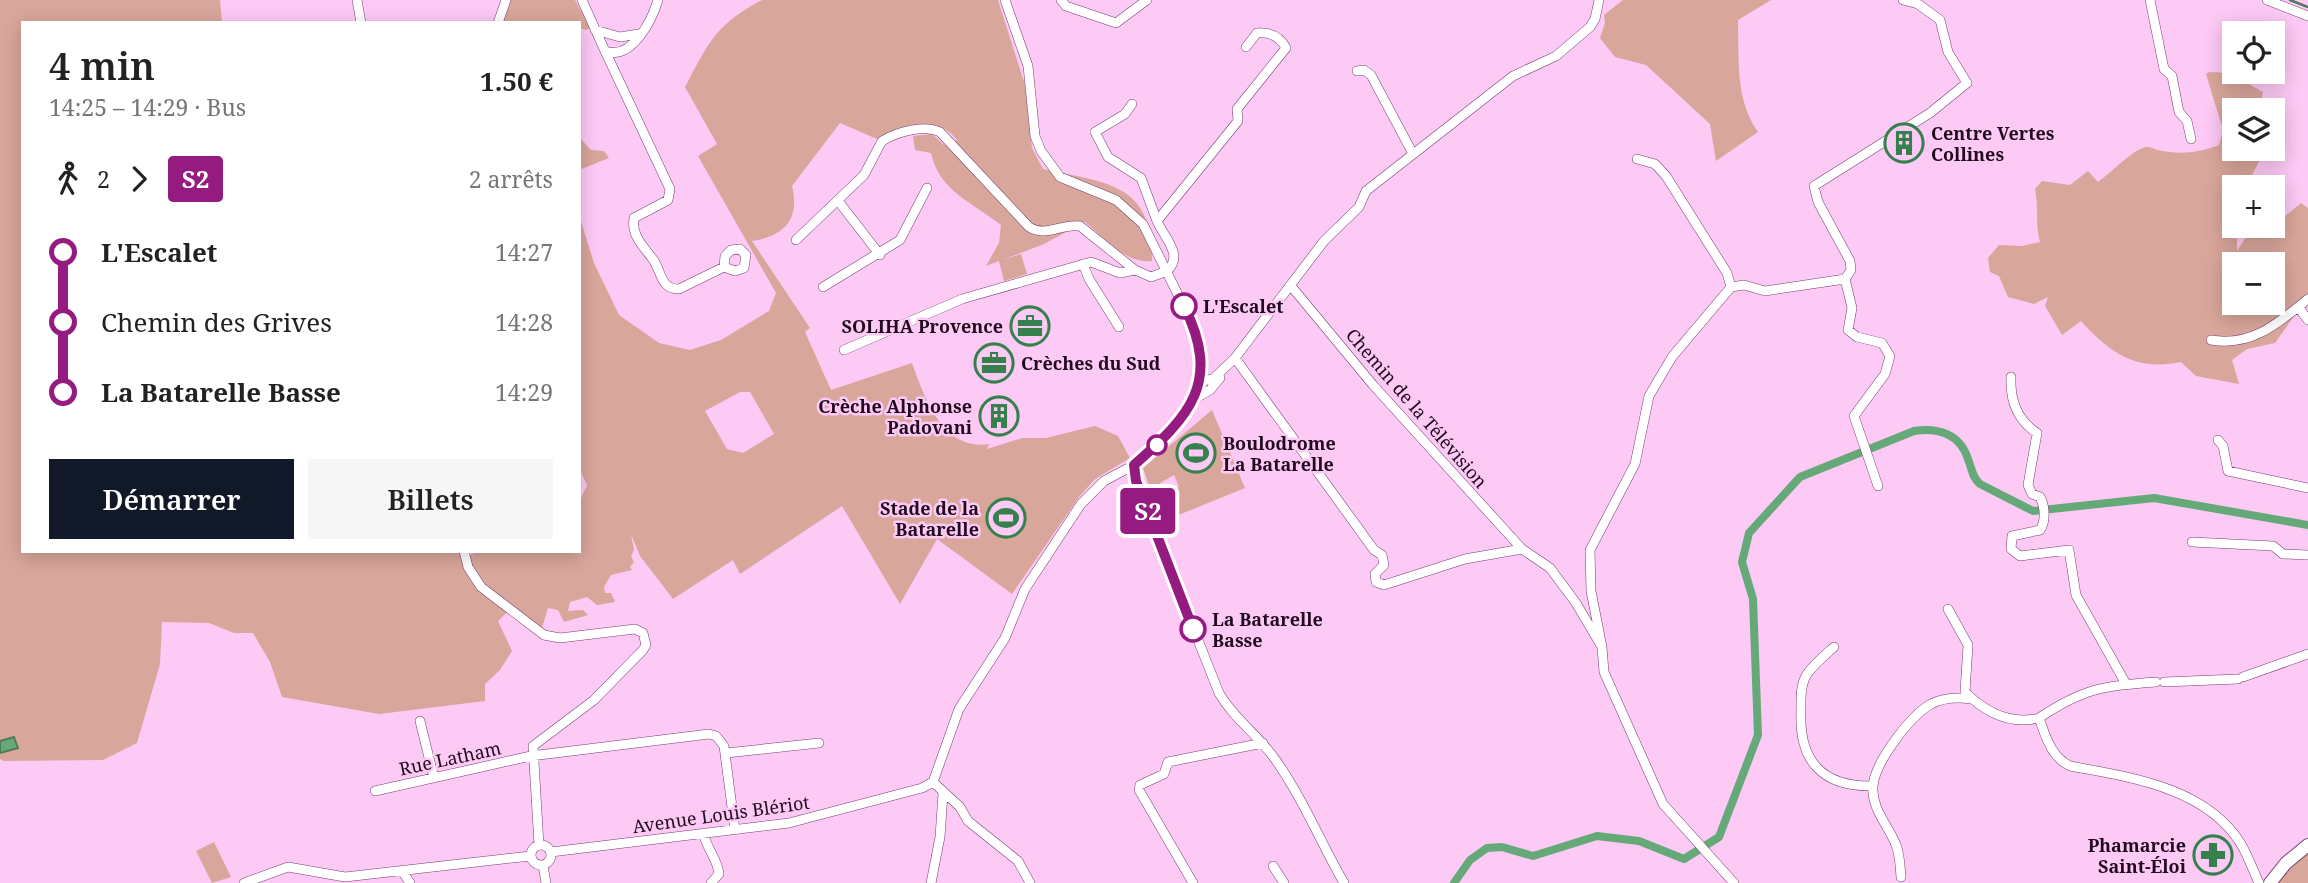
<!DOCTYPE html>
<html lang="fr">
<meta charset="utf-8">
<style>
:root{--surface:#fff;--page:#f6f6f6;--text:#222;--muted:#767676;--accent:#111827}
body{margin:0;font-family:"Noto Serif",serif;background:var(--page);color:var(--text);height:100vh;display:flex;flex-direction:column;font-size:26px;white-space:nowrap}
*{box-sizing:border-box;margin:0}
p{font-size:23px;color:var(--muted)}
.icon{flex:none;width:38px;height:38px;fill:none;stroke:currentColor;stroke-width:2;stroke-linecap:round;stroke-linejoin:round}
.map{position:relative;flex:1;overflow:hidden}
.side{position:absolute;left:21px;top:21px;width:560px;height:532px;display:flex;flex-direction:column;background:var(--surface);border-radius:0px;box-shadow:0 4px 18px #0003}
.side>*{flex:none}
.badge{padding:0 14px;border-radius:5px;font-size:24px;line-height:46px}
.fabs{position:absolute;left:2222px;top:21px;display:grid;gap:14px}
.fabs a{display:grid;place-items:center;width:63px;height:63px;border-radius:0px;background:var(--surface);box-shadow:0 4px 18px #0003;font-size:35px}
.map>.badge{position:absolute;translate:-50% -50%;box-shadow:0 0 0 4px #fff}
.legs{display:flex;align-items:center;gap:10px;height:77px;padding:0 28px;font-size:23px}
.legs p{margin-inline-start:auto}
.summary{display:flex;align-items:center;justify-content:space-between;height:119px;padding:0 28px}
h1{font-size:38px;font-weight:600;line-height:52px}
.button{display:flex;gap:14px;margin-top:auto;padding:14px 28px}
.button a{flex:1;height:80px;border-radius:0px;background:var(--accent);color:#fff;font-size:28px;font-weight:600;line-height:80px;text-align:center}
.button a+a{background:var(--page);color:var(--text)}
ul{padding:0 28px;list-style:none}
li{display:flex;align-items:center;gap:24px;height:70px;font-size:26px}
li i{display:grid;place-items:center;width:10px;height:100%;margin:0 9px;background:currentColor}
li i::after{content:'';width:18px;height:18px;margin:-9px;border:5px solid;border-radius:50%;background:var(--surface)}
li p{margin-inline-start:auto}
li:first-child i{background:linear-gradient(#0000 50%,currentColor 0)}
li:last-child i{background:linear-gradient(currentColor 50%,#0000 0)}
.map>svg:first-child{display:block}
.green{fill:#d9a69b;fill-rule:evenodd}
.water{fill:#65a978;stroke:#517a5d;stroke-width:2}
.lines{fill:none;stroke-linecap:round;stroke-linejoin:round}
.stream{stroke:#517a5d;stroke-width:2.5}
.canal{stroke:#65a978;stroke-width:8}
.street-casing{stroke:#753e6e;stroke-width:10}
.secondary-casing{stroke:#753e6e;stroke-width:14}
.street{stroke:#fff;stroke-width:9}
.secondary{stroke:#fff;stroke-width:12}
.line-1-casing{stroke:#fff;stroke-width:16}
.line-1{stroke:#951b81;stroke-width:10}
.stop-1-dot{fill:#fff;stroke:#951b81;stroke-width:3.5}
.labels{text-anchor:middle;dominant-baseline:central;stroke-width:5;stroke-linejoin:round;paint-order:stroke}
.poi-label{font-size:18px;font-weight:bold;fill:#210b1e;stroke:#fdc9f5;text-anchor:end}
.stop-label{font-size:18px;font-weight:bold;fill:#210b1e;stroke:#fdc9f5;text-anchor:start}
.street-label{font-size:18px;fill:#210b1e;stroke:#fdc9f5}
</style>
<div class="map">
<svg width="2308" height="883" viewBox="0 0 2308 883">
<rect width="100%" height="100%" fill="#fdc9f5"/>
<!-- green -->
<path class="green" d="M0,0h220l2,23h-199v528h439l2,7 14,-7h101v-48l8,-18 -8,-17v-253l15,48 25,52 40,28 31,7 31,-10 48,-29 7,-18 -78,-137 19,-12 -32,-57c24,-45 30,-62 77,-87h236l27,85 7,63 11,21c63,14 110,13 109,92 -27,3 -47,-23 -67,-39l-41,22 -42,16 19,-6 6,20 -23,7 -5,-20 -13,5 13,-23 2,-18c-28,-22 -62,-34 -70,-72l-16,-3 -2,-14 19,-2 12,11 13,-5c-22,-28 -53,-12 -80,-1l-37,-16 -48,63c8,33 -7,50 -40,55l58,87 -5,4 26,58 81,-27c13,36 31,88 77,81l-2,5 35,-11h24l49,-12 23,10 12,22 -35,21 -16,18 -67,97 -75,-55 -37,65 -58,-98 -102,68 -7,-14 -60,39 -33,-43 -9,-22 3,16 -3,6 3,6 -4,5 2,3 -21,5 -7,12 1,6h6l4,9 -18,3 -10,-8 -17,5 -2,9 15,-1 5,5 -24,7 -6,-12 -10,-2 -6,20 -30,-21 -14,14 14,30 -12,19 -15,14v17l-106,13 -97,-17 -12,-35 -17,-29h-19l-25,-10 -47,-1 -2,42 -23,79 -34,17 -99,1 -4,-2zM740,392h10l24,42 -31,19 -16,-4 -22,-38z
M510,0h65l16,28 -5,2 -7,-2v-5h-77z
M1623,0h148l-33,20c1,38 -3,80 20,112l-42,29 -6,-37 -64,-59 -31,-8 -15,-19 5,-15 -1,-8z
M2209,72l20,1 34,19 -3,18h-25v39h28l1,3 -15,29 -14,6 -6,23 8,24v17l9,-14 27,-11 28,-23 7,5v88l-33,47 -28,6 -15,11 7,24 -43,-8 -15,-14c-45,9 -70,-8 -100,-41l-19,14 -17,-29 3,-9 -14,7 -26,-7 -9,-21 -9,-4 -2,-14 11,-13 23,1 18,-4c-5,-18 -1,-34 -5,-53l7,-8 28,4 18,-14 10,11c12,-8 38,-36 50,-35 4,0 7,3 10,3 22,5 40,3 61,-5l4,-15 -17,-56zM2235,264h38v39h-38z
M579,137l12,13 13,1 5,7 -30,12z
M1212,410l33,78 -74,30 3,-29 5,-2 -5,-12 -24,14 -7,-21z
M214,842l17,35 -19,6 -16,-32z
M2308,852v31h-32z"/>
<!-- water -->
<path class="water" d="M14,737l4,11 -18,5v-12z"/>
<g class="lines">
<!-- stream -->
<path class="stream" d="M2290,0l18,7"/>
<!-- canal -->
<path class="canal" d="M1454,883l16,-23 17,-12 15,-1 31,9 64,-20 42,5 45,18 35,-22 39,-102 -5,-136 -11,-37 7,-29 51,-56 114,-46c24,-4 46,3 54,28 4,10 4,18 12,25l53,27 121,-13 154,27"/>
<!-- street casing -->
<g class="street-casing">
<path id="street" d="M357,0l4,23
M582,0l23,51c27,10 47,-31 53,-51
M1061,0l5,6 50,17 31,-23
M2150,0l14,69 8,7 7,36 8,9 4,18
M2267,0l41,16
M498,23l8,-23
M595,30l25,7 19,-3
M605,51l65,138 -2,11 -34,18c-3,17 9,28 18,40 10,12 7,31 27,31l45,-22 1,-11 6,-6 9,-1 6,6 -2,13 -9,3 -11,-4
M1357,71l7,-1 7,5 41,77
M1132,104l-7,10 -30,18 13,25 33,21 16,43
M1637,159l18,5 11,12 61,97 4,14
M839,202l41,53
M796,240l68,-65 18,-34c15,-9 42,-17 58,-9l89,95c18,11 32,-4 51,-1l55,44
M1083,264l6,15 30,48
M1167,271c17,-16 -2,-32 -10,-50l81,-100 -1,-12 49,-61c-6,-12 -16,-16 -29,-15l-11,14
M1845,279l7,29 -4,22 9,7 25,6 8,13 -5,18 -31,42 24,70
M1291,286l82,99 149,164
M823,287l77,-47 27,-52
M2298,307l10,13
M2211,340c41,7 67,-17 97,-41
M844,350l118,-51 129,-37 29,11 15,-3 16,7 16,-6
M1235,358l139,192 8,5 2,10 -9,9 1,8 8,3 81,-26 57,-10 28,19 26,35 26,44 2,25 59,132 71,79
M2011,377c-1,23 6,43 26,56l-9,52 4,9 8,3c5,9 6,25 0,33l-28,6 -1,13 9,7 49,-6 7,45 50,89
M1197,382l16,-3 22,-21 89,-117 35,-34 7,-16 147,-115 43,-20 34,-29 5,-8 4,-19
M1194,399l16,-9 10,-12
M2218,440l5,6 5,25 80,17
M1134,465l1,16 84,212c15,26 39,42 56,66 27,38 46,84 69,124
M2192,542l81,4 10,8 25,1
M464,551l4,16 13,20 63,48 16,3 75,-9 8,4 3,12 -3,5 -49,50 -61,46 6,99
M1948,609l20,36 -3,47c21,21 45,33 74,26
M1602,647l-11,-56 -1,-41 45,-86 14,-68 23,-39 59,-70 13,-2 21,6 80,-12 6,-9 -1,-9 -32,-59 -4,-16 116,-73 37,-30 -19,-31 -8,-32 -22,-16 -15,-4
M1834,647c-9,8 -20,17 -27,27 -7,11 -6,26 -6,38 -2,49 21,75 72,74
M2243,677l65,-23
M2156,682c-53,4 -72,6 -117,36 7,19 12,39 31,48 59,11 136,21 171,78 7,12 12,26 18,39
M2164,682l74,-3
M420,721l14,57
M726,753l93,-10
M933,782l26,-73 46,-71 20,-49 56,-85 23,-23 30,-16 45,-41 15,-25 6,-32 -7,-42 -50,-101 -27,-24 -56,-23 -19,-26 -6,-15 -7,-70 -23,-66
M933,782l27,25 8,14 50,40 12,22
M375,791l156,-35 178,-22 7,2 8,10 11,84
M704,835c3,14 14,25 15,39l-8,9
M531 855a10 10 0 1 1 20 0a10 10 0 1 1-20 0Z
M551,852l238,-29 133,-35 11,-6
M543,865l3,18
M1273,866l11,17
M402,871l8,12
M1901,877c-1,-11 -1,-22 -5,-32 -7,-19 -25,-36 -23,-59 2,-24 37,-70 58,-82 13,-7 27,-7 41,-5
M244,883l44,-16 57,10 185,-21
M931,883l9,-46 3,-44
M1193,883l-54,-93 1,-5 24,-11 4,-12 95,-19"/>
</g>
<!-- secondary casing -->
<g class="secondary-casing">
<path id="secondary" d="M2270,883l16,-20 22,-18"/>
</g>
<!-- street -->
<use href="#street" class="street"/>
<!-- secondary -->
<use href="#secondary" class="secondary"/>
</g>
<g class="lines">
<!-- line-1 casing -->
<g class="line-1-casing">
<path id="line-1" d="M1184,306c38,76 6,110 -50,159l2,16 57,148"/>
</g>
<!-- line-1 -->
<use href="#line-1" class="line-1"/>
</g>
<!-- icons -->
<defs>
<g id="building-ring" transform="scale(2.0125)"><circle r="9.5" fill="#fdc9f5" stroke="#36804e" stroke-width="1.5"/><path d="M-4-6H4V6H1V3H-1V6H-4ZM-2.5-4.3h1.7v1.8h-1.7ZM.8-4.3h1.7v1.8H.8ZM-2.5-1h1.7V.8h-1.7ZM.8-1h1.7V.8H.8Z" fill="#36804e"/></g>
<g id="office-ring" transform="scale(2.0125)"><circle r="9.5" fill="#fdc9f5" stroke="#36804e" stroke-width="1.5"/><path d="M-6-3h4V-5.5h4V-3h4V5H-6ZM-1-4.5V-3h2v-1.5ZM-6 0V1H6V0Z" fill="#36804e"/></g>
<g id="stadium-ring" transform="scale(2.0125)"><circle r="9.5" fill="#fdc9f5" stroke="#36804e" stroke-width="1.5"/><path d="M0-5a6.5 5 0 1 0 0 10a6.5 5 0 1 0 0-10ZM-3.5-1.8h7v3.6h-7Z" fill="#36804e"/></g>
<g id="pharmacy-ring" transform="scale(2.0125)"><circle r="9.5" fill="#fdc9f5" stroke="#36804e" stroke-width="1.5"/><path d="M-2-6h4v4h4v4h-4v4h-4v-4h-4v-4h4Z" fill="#36804e"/></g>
</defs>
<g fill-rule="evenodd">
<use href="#building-ring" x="1904" y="143"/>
<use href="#office-ring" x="1030" y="326"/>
<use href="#office-ring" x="994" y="363"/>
<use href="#building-ring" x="999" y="416"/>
<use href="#stadium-ring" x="1196" y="453"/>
<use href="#stadium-ring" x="1006" y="518"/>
<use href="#pharmacy-ring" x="2213" y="855"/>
</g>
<!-- markers -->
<g class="stop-1-dot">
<circle cx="1184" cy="306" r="12"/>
<circle cx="1157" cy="445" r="9"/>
<circle cx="1193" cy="629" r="12"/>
</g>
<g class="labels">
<!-- poi labels -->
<g class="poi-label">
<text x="1931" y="133" text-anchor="start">Centre Vertes<tspan x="1931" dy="21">Collines</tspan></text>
<text x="1003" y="326">SOLIHA Provence</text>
<text x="1021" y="363" text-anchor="start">Crèches du Sud</text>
<text x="972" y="406">Crèche Alphonse<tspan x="972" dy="21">Padovani</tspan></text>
<text x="1223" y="443" text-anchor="start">Boulodrome<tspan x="1223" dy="21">La Batarelle</tspan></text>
<text x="979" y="508">Stade de la<tspan x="979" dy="21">Batarelle</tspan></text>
<text x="2186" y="845">Phamarcie<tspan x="2186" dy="21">Saint-Éloi</tspan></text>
</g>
<!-- stop labels -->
<g class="stop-label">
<text x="1203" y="306">L'Escalet</text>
<text x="1212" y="619">La Batarelle<tspan x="1212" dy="21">Basse</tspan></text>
</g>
<!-- street labels -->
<g class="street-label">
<text transform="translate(1417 408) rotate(49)">Chemin de la Télévision</text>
<text transform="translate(450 758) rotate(-12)">Rue Latham</text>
<text transform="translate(721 814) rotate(-8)">Avenue Louis Blériot</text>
</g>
</g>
</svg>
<div class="fabs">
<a><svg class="icon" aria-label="locate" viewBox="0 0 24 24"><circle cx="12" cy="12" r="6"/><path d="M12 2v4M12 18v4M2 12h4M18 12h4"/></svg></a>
<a><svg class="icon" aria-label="layers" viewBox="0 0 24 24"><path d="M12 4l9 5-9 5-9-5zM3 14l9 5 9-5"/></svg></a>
<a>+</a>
<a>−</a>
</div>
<b class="badge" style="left:1148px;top:511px;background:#951b81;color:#fff">S2</b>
<section class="side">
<div class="summary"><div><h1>4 min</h1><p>14:25 – 14:29 · Bus</p></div><b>1.50 €</b></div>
<div class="legs"><svg class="icon" aria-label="walk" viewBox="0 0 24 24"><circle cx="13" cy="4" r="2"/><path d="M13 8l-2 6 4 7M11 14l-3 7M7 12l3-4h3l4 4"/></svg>2<svg class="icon" aria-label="forward" viewBox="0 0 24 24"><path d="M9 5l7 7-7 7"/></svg><b class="badge" style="background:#951b81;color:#fff">S2</b><p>2 arrêts</p></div>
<ul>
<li><i style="color:#951b81"></i><b>L'Escalet</b><p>14:27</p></li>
<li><i style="color:#951b81"></i><span>Chemin des Grives</span><p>14:28</p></li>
<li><i style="color:#951b81"></i><b>La Batarelle Basse</b><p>14:29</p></li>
</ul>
<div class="button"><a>Démarrer</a><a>Billets</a></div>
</section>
</div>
